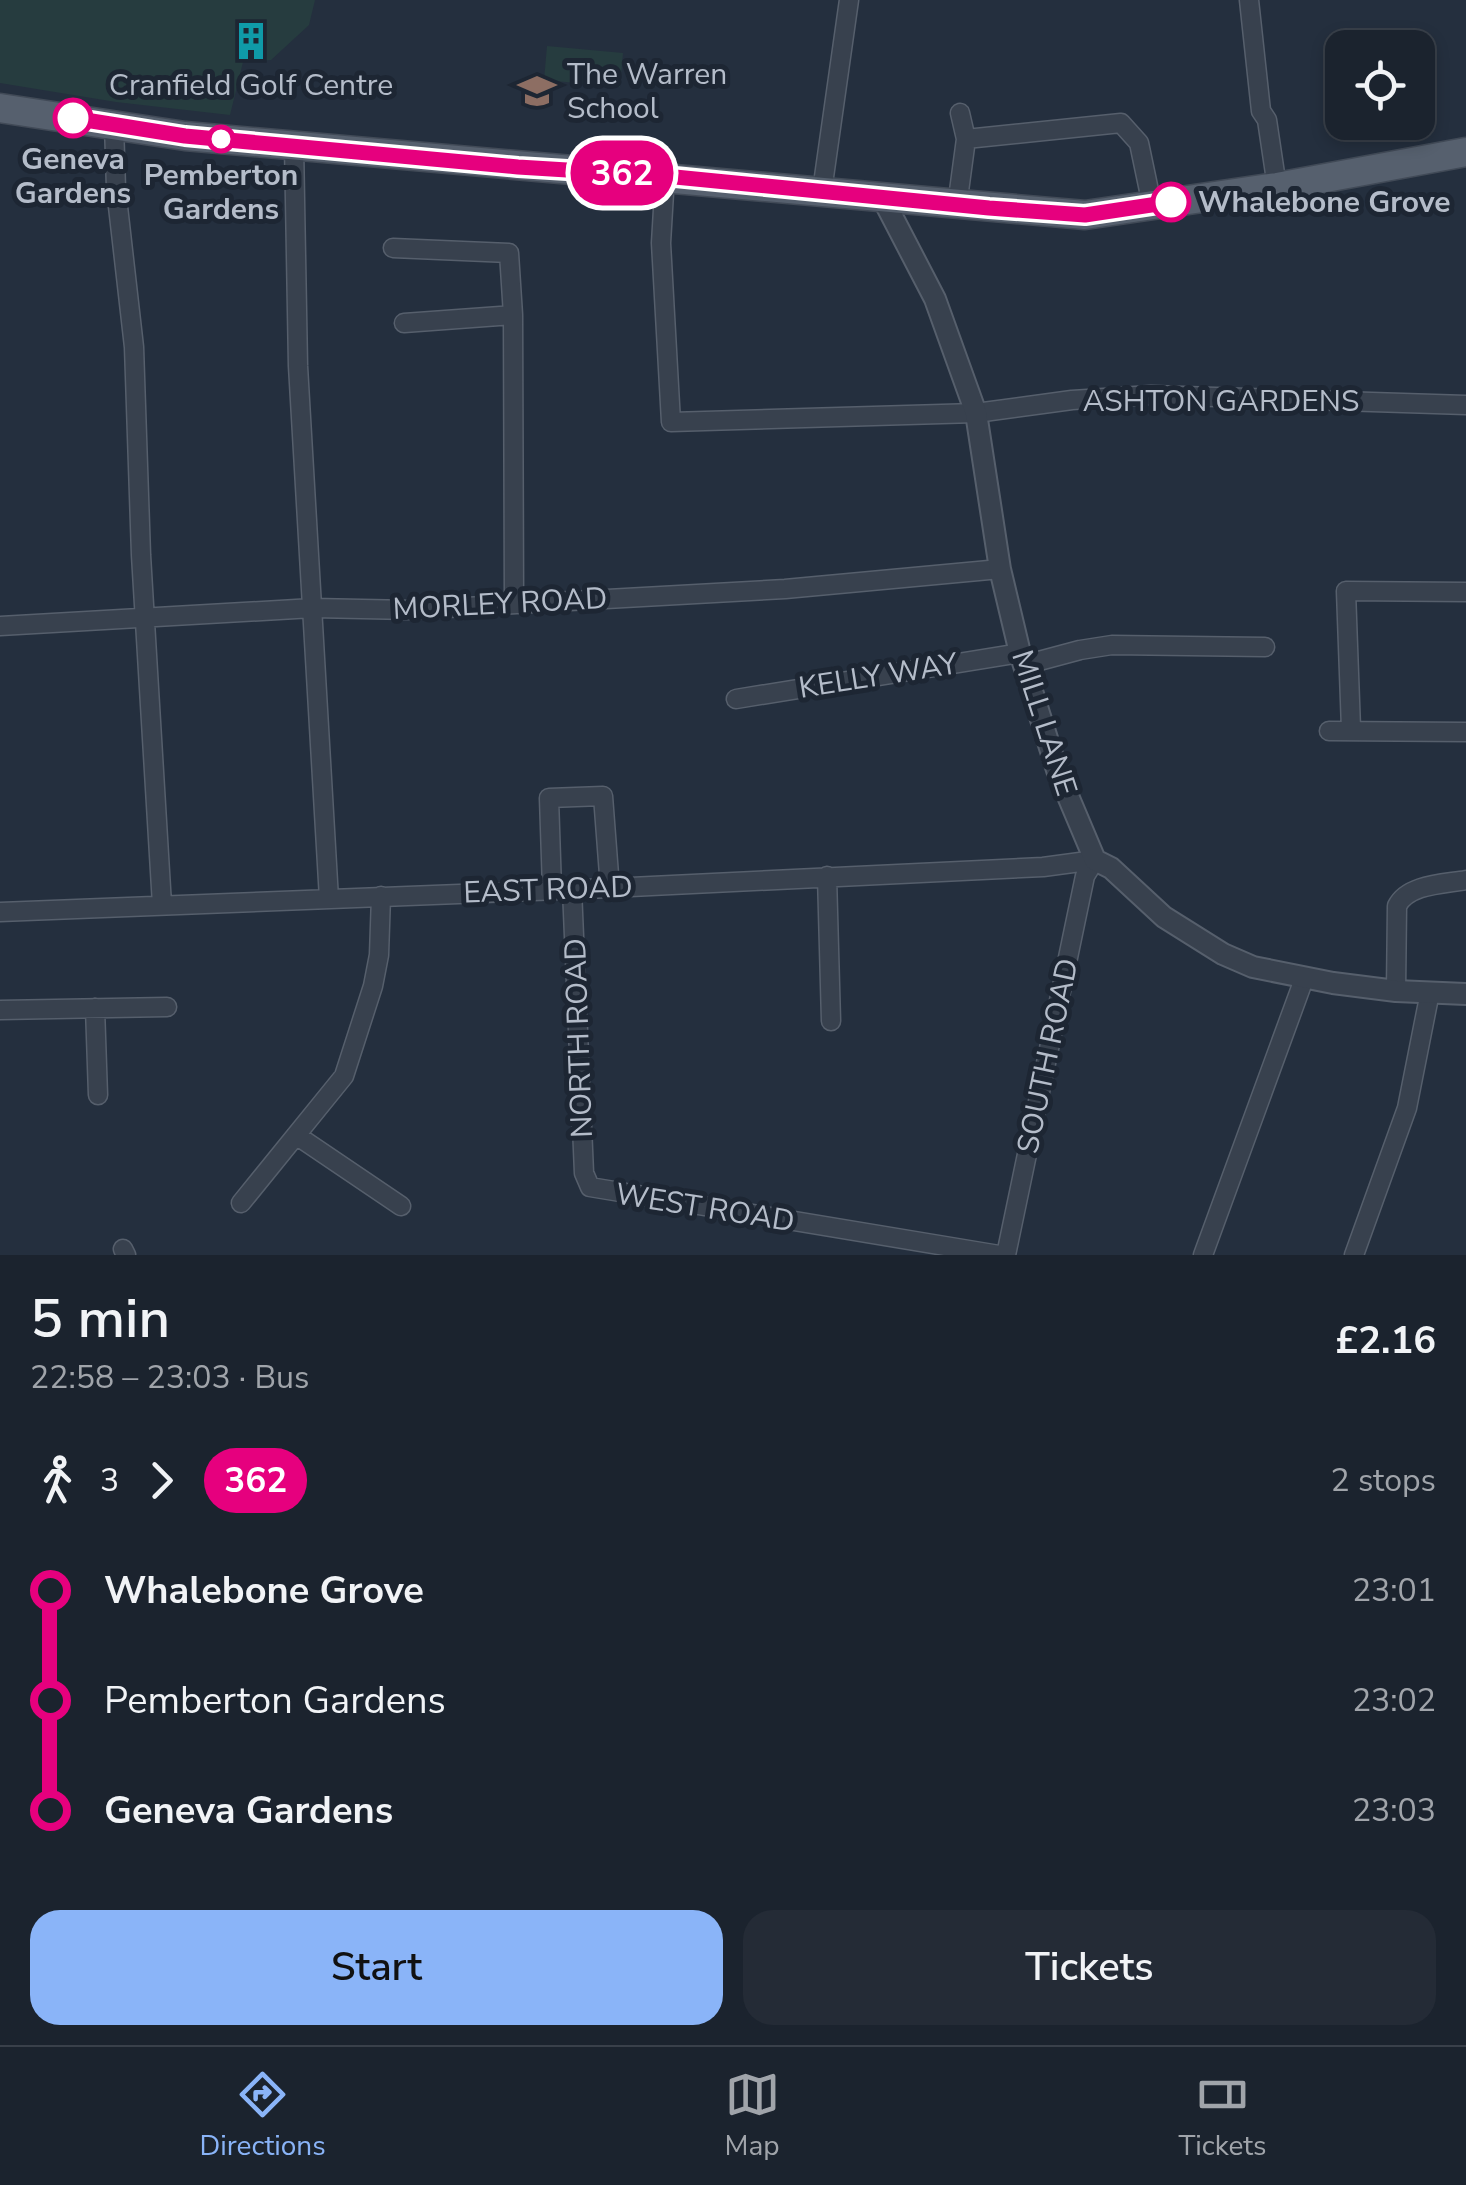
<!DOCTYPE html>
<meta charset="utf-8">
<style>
:root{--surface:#1b232e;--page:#242b36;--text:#f1f3f6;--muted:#a0a4aa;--line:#39404a;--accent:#8ab4f8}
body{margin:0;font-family:"Nunito Sans",sans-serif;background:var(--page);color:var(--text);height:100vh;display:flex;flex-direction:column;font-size:38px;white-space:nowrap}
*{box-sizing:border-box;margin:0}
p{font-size:32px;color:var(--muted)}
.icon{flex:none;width:55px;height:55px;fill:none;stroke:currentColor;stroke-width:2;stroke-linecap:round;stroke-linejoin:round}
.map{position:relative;height:1255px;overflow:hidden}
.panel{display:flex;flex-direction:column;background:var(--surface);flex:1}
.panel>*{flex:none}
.badge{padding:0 20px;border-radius:32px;font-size:35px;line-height:65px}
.fabs{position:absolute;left:1325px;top:30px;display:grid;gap:20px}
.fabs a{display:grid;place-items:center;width:110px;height:110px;border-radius:20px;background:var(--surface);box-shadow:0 5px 15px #0003,0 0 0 2px var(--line);font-size:50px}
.map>.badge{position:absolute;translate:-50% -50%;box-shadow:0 0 0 5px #fff}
.legs{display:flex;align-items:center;gap:15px;height:110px;padding:0 30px;font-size:32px}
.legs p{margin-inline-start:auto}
.headline{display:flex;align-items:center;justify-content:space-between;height:170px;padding:0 30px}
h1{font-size:55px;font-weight:600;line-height:75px}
.cta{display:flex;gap:20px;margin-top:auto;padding:20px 30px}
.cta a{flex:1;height:115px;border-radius:30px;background:var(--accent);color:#111;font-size:40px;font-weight:600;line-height:115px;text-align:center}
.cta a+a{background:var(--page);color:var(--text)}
ul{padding:0 30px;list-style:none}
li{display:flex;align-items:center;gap:35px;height:110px;font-size:38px}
li i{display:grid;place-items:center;width:15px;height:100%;margin:0 12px;background:currentColor}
li i::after{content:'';width:25px;height:25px;margin:-12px;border:8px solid;border-radius:50%;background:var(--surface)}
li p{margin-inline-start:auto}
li:first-child i{background:linear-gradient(#0000 50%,currentColor 0)}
li:last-child i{background:linear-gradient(currentColor 50%,#0000 0)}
.tabs{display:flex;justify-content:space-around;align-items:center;height:140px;border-top:2px solid var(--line);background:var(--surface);font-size:28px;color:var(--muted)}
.tabs a{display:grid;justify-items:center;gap:5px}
.tabs .selected{color:var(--accent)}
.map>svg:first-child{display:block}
.green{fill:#263c3f}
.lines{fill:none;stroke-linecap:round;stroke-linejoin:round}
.minor-casing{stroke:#565f6c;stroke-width:21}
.tertiary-casing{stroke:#565f6c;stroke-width:24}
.primary-casing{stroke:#414a57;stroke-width:31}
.minor{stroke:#38414e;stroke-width:18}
.tertiary{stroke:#38414e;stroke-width:20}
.primary{stroke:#56606e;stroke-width:28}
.line-1-casing{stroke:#fff;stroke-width:22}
.line-1{stroke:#e6007e;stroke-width:15}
.stop-1-dot{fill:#fff;stroke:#e6007e;stroke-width:5}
.labels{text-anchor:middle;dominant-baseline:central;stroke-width:10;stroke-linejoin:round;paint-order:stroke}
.poi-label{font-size:30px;fill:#b4bcc9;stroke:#1d2633;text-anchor:start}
.stop-label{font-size:30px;font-weight:bold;fill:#b4bcc9;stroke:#1d2633}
.street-label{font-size:30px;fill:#b4bcc9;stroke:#1d2633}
</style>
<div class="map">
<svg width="1466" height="1255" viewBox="0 0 1466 1255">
<rect width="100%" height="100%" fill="#242f3e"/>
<!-- green -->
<path class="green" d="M0,0h315l-6,25 -38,35 -28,2 -13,53 -114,-13 -116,-19z
M547,46l76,7 -3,34 -76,-7z"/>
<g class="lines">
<!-- minor casing -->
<g class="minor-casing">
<path id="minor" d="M1249,0l12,111 6,9 10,67
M114,124l2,65 18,158 7,208 21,350
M966,139l155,-16 18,20 13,62
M294,145l4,221 31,533
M665,176l-4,67 10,179 305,-9 96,-13 79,-5 315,10
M822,191l27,-191
M957,206l9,-67 -6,-26
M393,248l116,5 4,62 1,289
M404,323l109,-8
M0,626l313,-18 98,2 374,-21 215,-20
M1024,665l56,-15 32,-5 153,2
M736,699l284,-46
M1351,729l-5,-138 120,1
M1329,731l137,1
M827,876l4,145
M552,889l-3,-91 54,-2 7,92
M572,889l12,284 6,14 409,68
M0,912l610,-24 433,-21 52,-7
M1396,991l1,-85c11,-22 47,-22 69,-26
M95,1008l3,87
M0,1010l167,-3
M296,1135l105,71
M241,1203l103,-127 29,-90 6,-31 2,-59
M123,1249l3,6
M1006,1255l79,-379 10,-16
M1203,1255l101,-276
M1354,1255l53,-147 23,-116"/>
</g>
<!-- tertiary casing -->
<g class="tertiary-casing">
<path id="tertiary" d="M882,197l53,102 41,114 24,156 20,84 37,117 38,90 16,8 53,49 59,37 30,13 80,16 63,8 70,3"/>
</g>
<!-- primary casing -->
<g class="primary-casing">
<path id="primary" d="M0,108l185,28 900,79 192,-28 189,-35"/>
</g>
<!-- minor -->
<use href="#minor" class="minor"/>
<!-- tertiary -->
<use href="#tertiary" class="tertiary"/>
<!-- primary -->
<use href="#primary" class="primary"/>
</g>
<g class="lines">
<!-- line-1 casing -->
<g class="line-1-casing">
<path id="line-1" d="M73,118l112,18 333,31 147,9 324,32 96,7 86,-13"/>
</g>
<!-- line-1 -->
<use href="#line-1" class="line-1"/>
</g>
<!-- icons -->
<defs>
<g id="building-bare" transform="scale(3)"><path d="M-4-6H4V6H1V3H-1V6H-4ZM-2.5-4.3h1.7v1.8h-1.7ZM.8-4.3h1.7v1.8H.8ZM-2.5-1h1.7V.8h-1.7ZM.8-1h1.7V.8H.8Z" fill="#0f9aa8" stroke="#1d2633" stroke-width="2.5" paint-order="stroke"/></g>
<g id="school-bare" transform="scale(3)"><path d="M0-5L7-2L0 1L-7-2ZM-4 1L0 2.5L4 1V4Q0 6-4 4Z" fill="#8d6e63" stroke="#1d2633" stroke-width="2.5" paint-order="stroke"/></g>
</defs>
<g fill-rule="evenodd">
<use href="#building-bare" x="251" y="41"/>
<use href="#school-bare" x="537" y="91"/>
</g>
<!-- markers -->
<g class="stop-1-dot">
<circle cx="73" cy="118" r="18"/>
<circle cx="221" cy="139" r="12"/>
<circle cx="1171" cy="202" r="18"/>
</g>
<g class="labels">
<!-- poi labels -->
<g class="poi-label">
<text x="567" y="74">The Warren<tspan x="567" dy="34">School</tspan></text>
<text x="251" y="85" text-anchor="middle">Cranfield Golf Centre</text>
</g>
<!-- stop labels -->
<g class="stop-label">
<text x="73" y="159">Geneva<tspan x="73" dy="34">Gardens</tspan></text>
<text x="221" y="175">Pemberton<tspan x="221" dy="34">Gardens</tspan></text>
<text x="1198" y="202" text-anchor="start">Whalebone Grove</text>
</g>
<!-- street labels -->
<g class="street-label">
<text x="1221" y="401">ASHTON GARDENS</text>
<text transform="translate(500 604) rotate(-3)">MORLEY ROAD</text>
<text transform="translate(878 676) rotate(-9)">KELLY WAY</text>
<text transform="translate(1044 723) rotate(72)">MILL LANE</text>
<text transform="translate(548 890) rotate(-2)">EAST ROAD</text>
<text transform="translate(579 1038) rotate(-92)">NORTH ROAD</text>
<text transform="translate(1048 1056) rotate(-78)">SOUTH ROAD</text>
<text transform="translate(705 1208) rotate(9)">WEST ROAD</text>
</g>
</g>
</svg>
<div class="fabs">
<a><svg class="icon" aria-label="locate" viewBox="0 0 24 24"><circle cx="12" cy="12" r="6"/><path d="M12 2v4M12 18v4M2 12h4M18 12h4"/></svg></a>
</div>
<b class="badge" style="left:622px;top:173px;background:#e6007e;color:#fff">362</b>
</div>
<section class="panel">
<div class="headline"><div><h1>5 min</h1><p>22:58 – 23:03 · Bus</p></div><b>£2.16</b></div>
<div class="legs"><svg class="icon" aria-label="walk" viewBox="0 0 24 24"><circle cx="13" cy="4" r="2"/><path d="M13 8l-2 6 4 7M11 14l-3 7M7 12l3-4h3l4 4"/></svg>3<svg class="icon" aria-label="forward" viewBox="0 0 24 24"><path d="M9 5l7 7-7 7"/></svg><b class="badge" style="background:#e6007e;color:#fff">362</b><p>2 stops</p></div>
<ul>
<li><i style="color:#e6007e"></i><b>Whalebone Grove</b><p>23:01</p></li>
<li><i style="color:#e6007e"></i><span>Pemberton Gardens</span><p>23:02</p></li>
<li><i style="color:#e6007e"></i><b>Geneva Gardens</b><p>23:03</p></li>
</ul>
<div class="cta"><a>Start</a><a>Tickets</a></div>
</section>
<nav class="tabs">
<a class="selected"><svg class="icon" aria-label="directions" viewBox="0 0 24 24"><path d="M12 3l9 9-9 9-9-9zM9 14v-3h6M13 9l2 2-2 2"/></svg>Directions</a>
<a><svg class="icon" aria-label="map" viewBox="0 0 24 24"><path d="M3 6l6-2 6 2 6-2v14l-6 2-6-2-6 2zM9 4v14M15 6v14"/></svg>Map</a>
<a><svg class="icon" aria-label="tickets" viewBox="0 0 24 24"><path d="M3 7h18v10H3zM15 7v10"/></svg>Tickets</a>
</nav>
